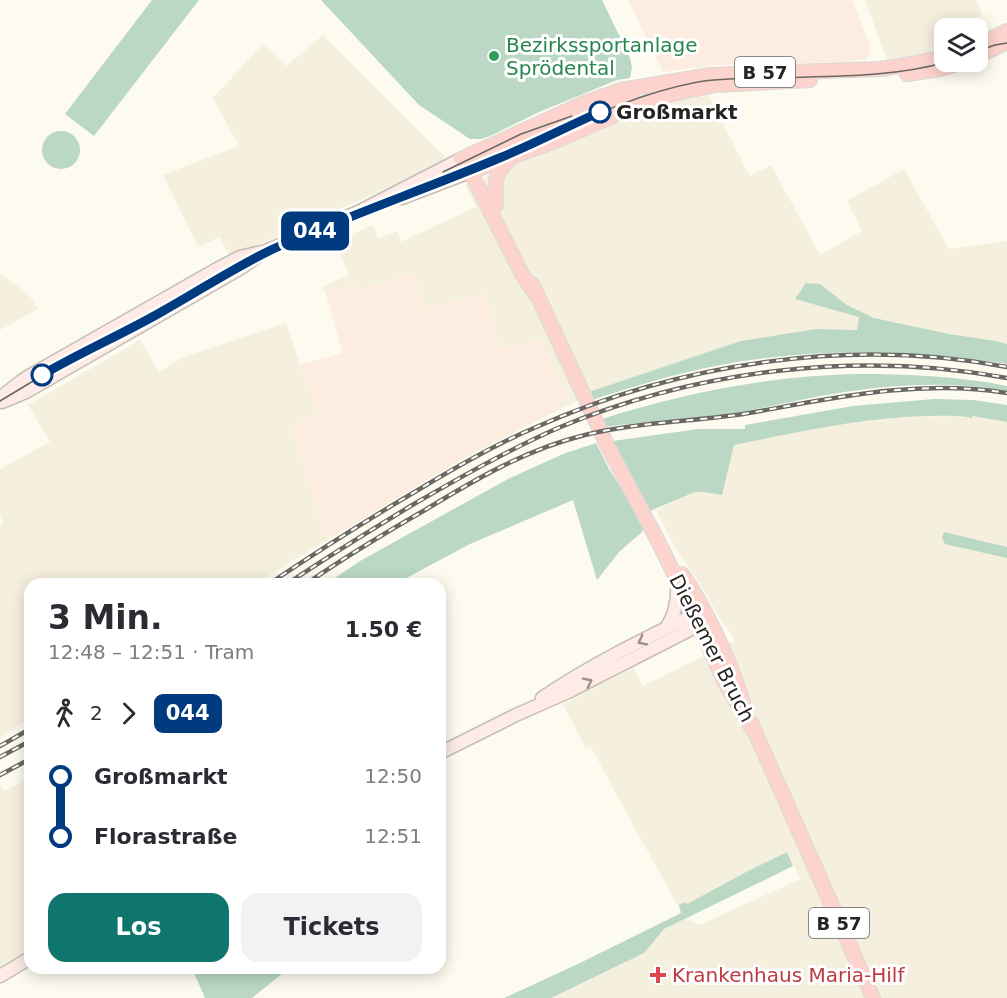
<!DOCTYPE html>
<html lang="de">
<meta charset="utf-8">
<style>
:root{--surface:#fff;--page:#f2f2f3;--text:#2b2b33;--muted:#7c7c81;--accent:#0f766e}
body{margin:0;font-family:"DejaVu Sans",sans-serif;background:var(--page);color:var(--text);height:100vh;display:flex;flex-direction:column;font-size:22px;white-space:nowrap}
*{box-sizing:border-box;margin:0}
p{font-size:20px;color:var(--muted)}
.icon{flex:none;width:33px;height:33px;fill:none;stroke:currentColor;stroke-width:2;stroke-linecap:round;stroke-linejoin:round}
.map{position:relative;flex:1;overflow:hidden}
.details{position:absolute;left:24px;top:578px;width:422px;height:396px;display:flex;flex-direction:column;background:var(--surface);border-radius:18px;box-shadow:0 3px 15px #0003}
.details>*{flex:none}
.badge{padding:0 12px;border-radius:9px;font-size:21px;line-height:39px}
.buttons{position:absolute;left:934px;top:18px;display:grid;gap:12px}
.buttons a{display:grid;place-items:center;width:54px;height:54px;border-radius:12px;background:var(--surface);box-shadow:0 3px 15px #0003;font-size:30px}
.map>.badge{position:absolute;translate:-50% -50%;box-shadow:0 0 0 3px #fff}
.legs{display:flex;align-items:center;gap:9px;height:66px;padding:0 24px;font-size:20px}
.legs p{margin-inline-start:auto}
.headline{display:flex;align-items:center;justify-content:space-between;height:102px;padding:0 24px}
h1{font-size:33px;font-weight:600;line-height:45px}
.action{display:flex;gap:12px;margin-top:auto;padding:12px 24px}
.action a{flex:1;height:69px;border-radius:18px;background:var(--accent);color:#fff;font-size:24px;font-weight:600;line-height:69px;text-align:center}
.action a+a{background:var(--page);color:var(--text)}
ul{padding:0 24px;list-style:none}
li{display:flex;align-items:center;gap:21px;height:60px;font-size:22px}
li i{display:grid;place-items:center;width:9px;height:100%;margin:0 8px;background:currentColor}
li i::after{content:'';width:15px;height:15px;margin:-8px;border:4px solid;border-radius:50%;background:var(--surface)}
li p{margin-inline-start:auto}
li:first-child i{background:linear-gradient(#0000 50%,currentColor 0)}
li:last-child i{background:linear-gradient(currentColor 50%,#0000 0)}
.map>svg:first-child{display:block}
.built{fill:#f5efde}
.industrial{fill:#fdede1}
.green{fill:#bad8c3}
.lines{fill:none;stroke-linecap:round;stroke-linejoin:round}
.secondary-casing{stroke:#c2bfb6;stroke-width:15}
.primary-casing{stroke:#d8d8d7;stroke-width:16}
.secondary{stroke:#feeae6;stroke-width:12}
.primary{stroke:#fdd4cd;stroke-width:14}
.tram{stroke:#6a6862;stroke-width:1.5}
.rail-casing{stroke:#6a6862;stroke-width:4.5}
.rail{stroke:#fff;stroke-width:2;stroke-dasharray:7;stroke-linecap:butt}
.oneway{stroke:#9d918d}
.line-1-casing{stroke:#fff;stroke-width:14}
.line-1{stroke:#003b80;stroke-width:9}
.leisure-dot{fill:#2e9e5b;stroke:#fff;stroke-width:2}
.stop-1-dot{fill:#fff;stroke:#003b80;stroke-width:3}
.health-dot{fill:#e0444e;stroke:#fff;stroke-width:2}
.labels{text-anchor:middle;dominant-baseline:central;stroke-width:6;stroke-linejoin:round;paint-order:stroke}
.shield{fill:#fff;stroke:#676664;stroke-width:1.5}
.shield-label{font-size:18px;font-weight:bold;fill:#262421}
.leisure-label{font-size:20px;fill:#27864d;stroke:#fff;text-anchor:start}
.stop-label{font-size:20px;font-weight:bold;fill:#262421;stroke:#fff;text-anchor:start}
.street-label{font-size:20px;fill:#262421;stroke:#fff}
.health-label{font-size:20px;fill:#be3a42;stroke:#fff;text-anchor:start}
</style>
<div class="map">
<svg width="1007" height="998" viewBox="0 0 1007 998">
<rect width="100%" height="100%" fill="#fdfaf0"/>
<!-- built -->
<path class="built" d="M865,0h111l6,15 -19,8 2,5h-20v20l-18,6 -40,5z
M323,35l126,126 -219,96 -10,-20 -22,10 -35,-72 76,-29 -26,-48 50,-54 23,22z
M708,95l42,81 21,-11 49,90 42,-24 -15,-30 57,-32 45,80 58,-8v103l-12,-3 -46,-7 -75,-16 -27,-13 -27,-21 -25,15 65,18 -3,13 -41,-1 -232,68 -124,63 -204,123 -226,1v134l-30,21v-213l3,-2 -3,-11v-44l50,-27 -22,-37 112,-65 19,32 22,-14 105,-35 14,42 43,-12 -17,-59 -4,-7 27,-12 -14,-33 38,-17 5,14 19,-8 4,11 75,-35 -11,-22 170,-69 37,-13z
M0,273l29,22 9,14 -38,21z
M954,416l18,1v-1l35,6v576h-456l93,-45 20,-24 21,-11 14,7 102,-46 -11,-21 -108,55 -66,-119 -25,-47 -5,2 -23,-45 70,-36 10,18 91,-45 -3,-8 -10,-12 -14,-26 -33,-49 -18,-36 39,-18h9l18,3 11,-50 100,-20 48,-6 35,-2z
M30,779v170l-30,18v-184l3,8z"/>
<!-- industrial -->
<path class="industrial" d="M628,0h224l18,45v8l-5,7h-8v4l-142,1 -52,7z
M414,273l10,37 61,-17 16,56 39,-9 29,59 -63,36 -46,24 -94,57 -40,23 -35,-115 27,-9 -18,-49 43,-13 -17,-59 30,-10 3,6z"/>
<!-- green -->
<path class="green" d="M152,0h47l-105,136 -29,-22z
M321,0h281l28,58 2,9 -2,11 -13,2 -78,32 -49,24 -9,3h-11l-51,-34z
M42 150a19 19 0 1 1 38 0a19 19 0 1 1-38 0Z
M806,283l14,1 27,21 27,13 75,16 47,7 11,3v20c-16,-3 -33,-4 -50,-6 -82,-10 -166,-7 -247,9 -42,9 -83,21 -124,35l-3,-8 158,-53 75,-12 41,1 2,-13 -64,-18z
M855,374c51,0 103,2 152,12v5c-54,-10 -109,-7 -163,1 -35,5 -69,14 -103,20 -45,8 -91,8 -136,15l-3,-8c82,-26 167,-43 253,-45z
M934,399l39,1 34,5v17l-34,-6 -1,2c-14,-3 -28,-2 -42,-2 -66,1 -131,16 -196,29l-12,50 -18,-3h-9l-45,19 -37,-70 85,-12h47v-4l108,-19z
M596,443l13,26 33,51 2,7 -2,5 -23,20 -22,28 -24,-80 -103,44 -73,39 -71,1 34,-23 148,-82 55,-25z
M944,532l63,15v11l-62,-14 -3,-6z
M787,852l6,14 -129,63 -20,24 -93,45h-47l76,-35 101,-50 -2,-8 6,-3 2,2 63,-34z
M192,968h97l-37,30h-47z"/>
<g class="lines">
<!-- secondary casing -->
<g class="secondary-casing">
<path id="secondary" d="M402,198l68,-26
M0,398l20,-16 9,-6 188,-107 23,-12 26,-6 92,-39 103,-53
M2,402l24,-10 215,-124 17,-12
M666,628c10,-14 12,-29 11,-46
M542,698c50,-34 106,-61 161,-88
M440,753l76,-38 52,-23 139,-71
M0,976l30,-18"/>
</g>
<!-- primary casing -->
<g class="primary-casing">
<path id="primary" d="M978,45l29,-14
M978,56l29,-14
M907,74l33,-5 24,-7
M499,152l133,-58
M470,172l88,-32 53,-23 13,-7 40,-14 51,-11 95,-5
M496,205c-1,-20 -3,-32 14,-46
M532,284l76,163 51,96 40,82 25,56 29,49
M535,293l-13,-19 -53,-105 -8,-10 123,-56 37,-13 90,-15 170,-6 30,-5 34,-7
M682,574c27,39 46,83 61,128
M751,723l122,275"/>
</g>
<!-- secondary -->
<use href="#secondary" class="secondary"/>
<!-- primary -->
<use href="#primary" class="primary"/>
<!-- tram -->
<path class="tram" d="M978,51l17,-6 12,-2
M443,172l78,-38 51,-18
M0,401l73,-44 69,-34 109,-63c80,-39 165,-67 248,-102 65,-28 128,-63 199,-76 24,-4 49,-4 73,-4 59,-2 119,0 176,-16"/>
<!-- rail casing -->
<g class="rail-casing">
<path id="rail" d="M269,584c49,-33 98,-64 149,-94 38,-23 76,-45 116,-62 145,-65 316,-91 473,-61
M287,584c42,-28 84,-54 127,-80 47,-27 94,-54 144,-76 139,-58 300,-78 449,-50
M306,584c39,-27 79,-51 119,-74 51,-31 102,-61 160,-75 56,-14 114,-13 170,-23 83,-15 167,-33 252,-19
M0,746l30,-17
M0,757l30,-16
M0,775l30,-16"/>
</g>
<!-- rail -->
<use href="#rail" class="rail"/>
</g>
<!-- one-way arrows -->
<defs><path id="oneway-chevron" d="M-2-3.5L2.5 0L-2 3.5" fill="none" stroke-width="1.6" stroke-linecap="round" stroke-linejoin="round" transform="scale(1.5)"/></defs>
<g class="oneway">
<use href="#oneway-chevron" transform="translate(642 641) rotate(153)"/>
<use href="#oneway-chevron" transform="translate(588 682) rotate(-27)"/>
</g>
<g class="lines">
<!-- line-1 casing -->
<g class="line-1-casing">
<path id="line-1" d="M42,375c39,-23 81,-41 121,-64 36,-20 72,-44 110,-62 74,-33 150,-59 224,-90 35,-14 69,-32 103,-47"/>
</g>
<!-- line-1 -->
<use href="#line-1" class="line-1"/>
</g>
<!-- markers -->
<circle class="leisure-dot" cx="494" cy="56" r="6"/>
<g class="stop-1-dot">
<circle cx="600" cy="112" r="10"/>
<circle cx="42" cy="375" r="10"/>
</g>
<path class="health-dot" d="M655 966h6v6h6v6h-6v6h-6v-6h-6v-6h6z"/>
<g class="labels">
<!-- shield labels -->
<g class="shield">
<rect x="735" y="57" width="60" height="30" rx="4.5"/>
<rect x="809" y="908" width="60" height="30" rx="4.5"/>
</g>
<g class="shield-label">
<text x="765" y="72">B 57</text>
<text x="839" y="923">B 57</text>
</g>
<!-- leisure labels -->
<g class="leisure-label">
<text x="506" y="45">Bezirkssportanlage<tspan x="506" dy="23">Sprödental</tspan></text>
</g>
<!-- stop labels -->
<g class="stop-label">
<text x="616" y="112">Großmarkt</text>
</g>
<!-- street labels -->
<g class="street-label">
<text transform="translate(712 648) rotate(63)">Dießemer Bruch</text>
</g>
<!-- health labels -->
<g class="health-label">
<text x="672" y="975">Krankenhaus Maria-Hilf</text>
</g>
</g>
</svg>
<div class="buttons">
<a><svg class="icon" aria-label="layers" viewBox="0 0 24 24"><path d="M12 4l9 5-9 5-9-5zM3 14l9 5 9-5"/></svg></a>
</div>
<b class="badge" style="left:315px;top:231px;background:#003b80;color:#fff">044</b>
<section class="details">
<div class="headline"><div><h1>3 Min.</h1><p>12:48 – 12:51 · Tram</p></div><b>1.50 €</b></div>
<div class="legs"><svg class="icon" aria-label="walk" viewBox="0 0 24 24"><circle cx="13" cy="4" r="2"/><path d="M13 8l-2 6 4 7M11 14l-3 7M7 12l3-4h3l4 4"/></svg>2<svg class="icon" aria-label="forward" viewBox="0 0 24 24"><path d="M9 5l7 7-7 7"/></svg><b class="badge" style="background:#003b80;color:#fff">044</b></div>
<ul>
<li><i style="color:#003b80"></i><b>Großmarkt</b><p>12:50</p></li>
<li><i style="color:#003b80"></i><b>Florastraße</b><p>12:51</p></li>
</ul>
<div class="action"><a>Los</a><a>Tickets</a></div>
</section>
</div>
